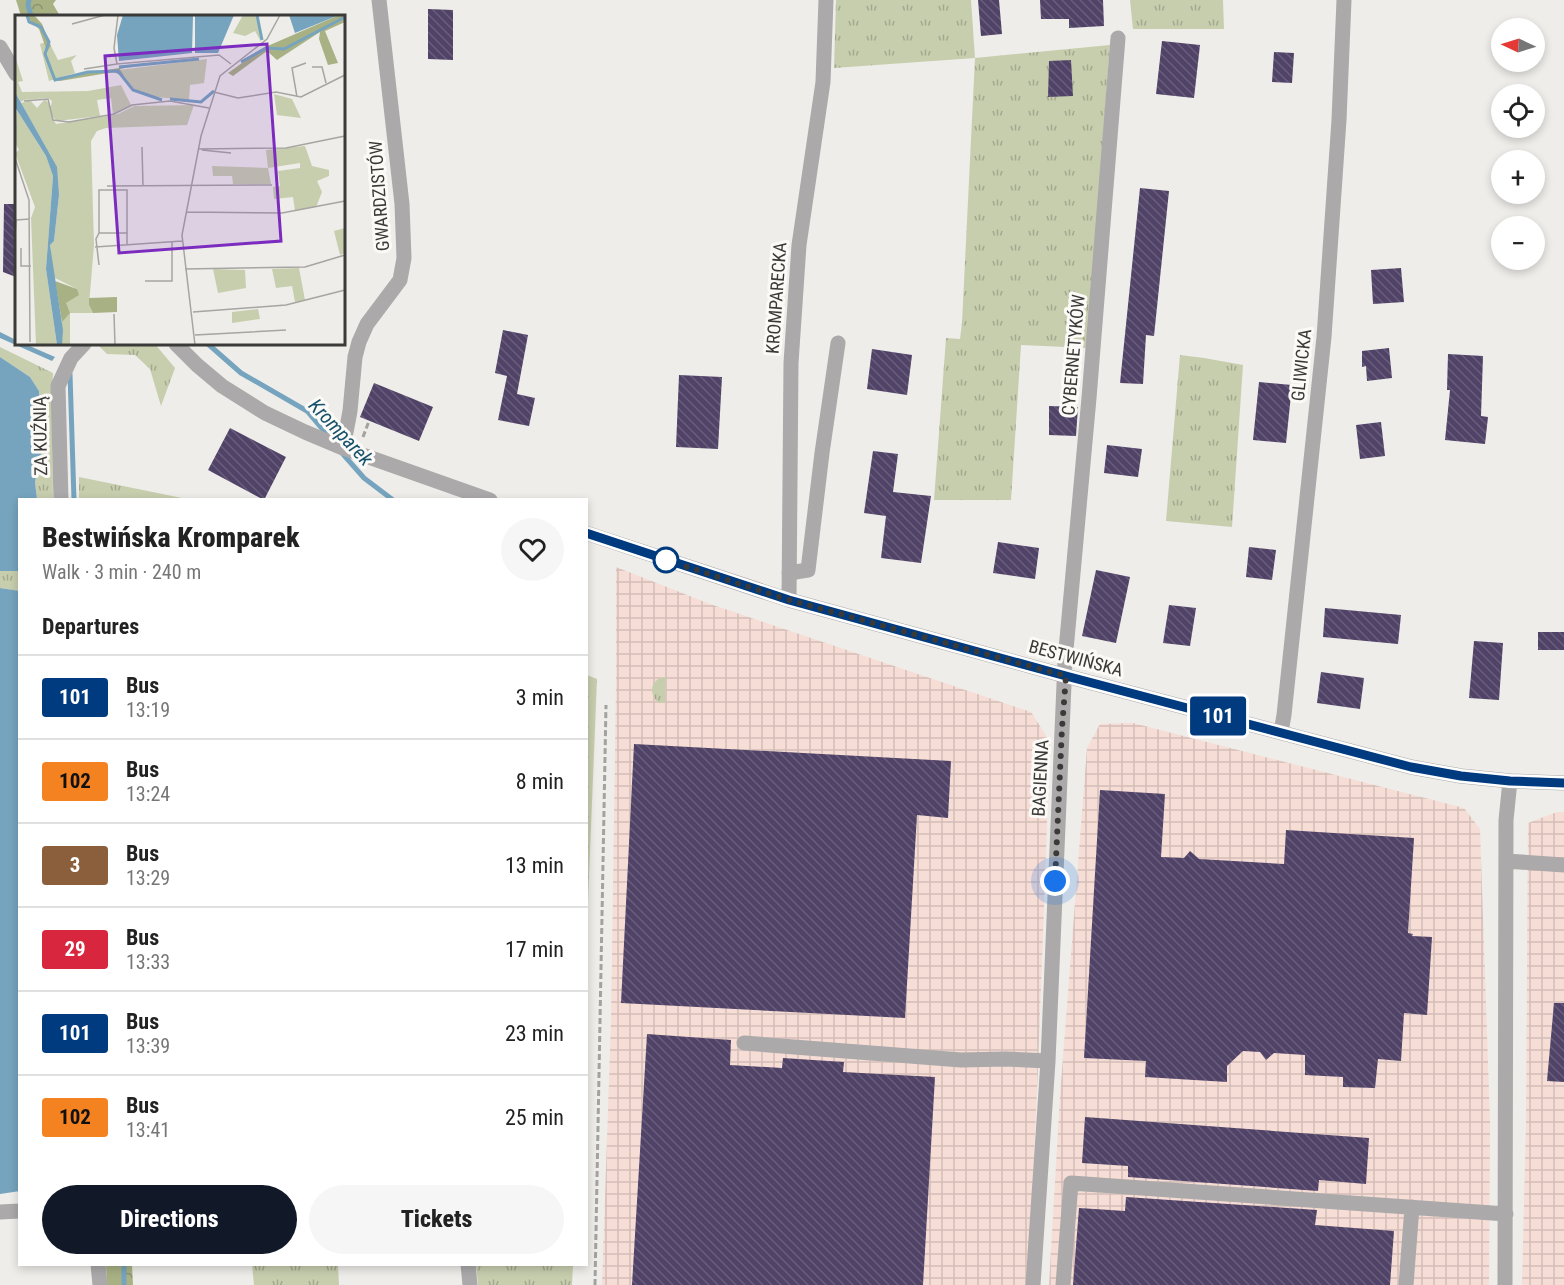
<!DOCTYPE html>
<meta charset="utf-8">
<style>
:root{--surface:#fff;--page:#f6f6f6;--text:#222;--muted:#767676;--line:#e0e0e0;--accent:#111827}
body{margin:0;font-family:"Roboto Condensed",sans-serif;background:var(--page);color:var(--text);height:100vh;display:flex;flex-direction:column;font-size:22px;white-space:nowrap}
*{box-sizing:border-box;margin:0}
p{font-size:20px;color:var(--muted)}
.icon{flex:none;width:33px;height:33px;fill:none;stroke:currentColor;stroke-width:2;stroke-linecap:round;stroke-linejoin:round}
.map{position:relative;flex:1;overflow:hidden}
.drawer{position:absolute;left:18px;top:498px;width:570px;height:768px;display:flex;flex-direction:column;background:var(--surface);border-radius:0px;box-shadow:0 3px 9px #0003}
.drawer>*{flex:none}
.badge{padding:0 12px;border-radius:4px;font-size:21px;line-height:39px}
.needle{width:39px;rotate:274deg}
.controls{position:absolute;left:1491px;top:18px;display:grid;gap:12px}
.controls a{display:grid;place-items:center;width:54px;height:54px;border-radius:50%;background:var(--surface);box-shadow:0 3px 9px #0003;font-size:30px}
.you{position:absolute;width:30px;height:30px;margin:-15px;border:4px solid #fff;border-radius:50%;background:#1a73e8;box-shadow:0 0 0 9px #1a73e833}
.map>.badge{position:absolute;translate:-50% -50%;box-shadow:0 0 0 3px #fff}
h2{padding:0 24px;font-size:22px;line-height:54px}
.round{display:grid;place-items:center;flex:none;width:63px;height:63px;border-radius:32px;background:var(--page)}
.head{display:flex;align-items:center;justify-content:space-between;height:102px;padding:0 24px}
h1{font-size:28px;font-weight:800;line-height:45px}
.button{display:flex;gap:12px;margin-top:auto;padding:12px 24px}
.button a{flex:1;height:69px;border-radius:36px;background:var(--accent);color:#fff;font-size:24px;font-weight:800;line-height:69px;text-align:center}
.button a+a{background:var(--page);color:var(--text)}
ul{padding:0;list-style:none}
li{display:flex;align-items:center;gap:18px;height:84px;padding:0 24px;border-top:2px solid var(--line)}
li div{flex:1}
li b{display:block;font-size:22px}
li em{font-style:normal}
li .badge{min-width:66px;font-weight:700;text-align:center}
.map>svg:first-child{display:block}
.industrial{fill:url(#industrial-grid)}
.grass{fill:url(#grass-tufts)}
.forest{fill:url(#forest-crowns)}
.water{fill:#76a4be}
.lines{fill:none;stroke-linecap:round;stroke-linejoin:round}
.stream{stroke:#76a4be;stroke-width:5}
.building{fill:url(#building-back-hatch)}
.path{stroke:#a2a29f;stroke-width:3;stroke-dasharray:6 3;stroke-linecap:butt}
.minor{stroke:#aba9a9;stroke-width:15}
.line-casing{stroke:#fff;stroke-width:14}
.line{stroke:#003b80;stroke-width:9}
.walk{stroke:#3a3a38;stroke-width:6;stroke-dasharray:0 10.8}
.stop-dot{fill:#fff;stroke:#003b80;stroke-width:3}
.labels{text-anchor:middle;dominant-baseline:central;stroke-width:6;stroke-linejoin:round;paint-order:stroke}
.street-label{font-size:18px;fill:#3a3a38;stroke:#fcfaf7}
.water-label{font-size:20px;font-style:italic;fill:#17526d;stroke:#fcfaf7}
.inset-river{fill:none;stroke:#76a4be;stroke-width:3}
.inset-road{fill:none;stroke:#a6a5a2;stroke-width:1.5}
.view{fill:#7b2cbf;fill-opacity:0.15;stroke:#7b2cbf;stroke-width:3}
.inset-edge{fill:none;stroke:#3a3a38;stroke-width:3}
</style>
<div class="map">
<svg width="1564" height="1285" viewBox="0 0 1564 1285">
<defs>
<pattern id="industrial-grid" width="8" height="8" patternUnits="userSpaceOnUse" patternTransform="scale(1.5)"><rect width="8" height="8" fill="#f6ddd5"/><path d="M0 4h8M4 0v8" fill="none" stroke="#d4beb8"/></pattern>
<pattern id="grass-tufts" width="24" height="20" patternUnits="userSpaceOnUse" patternTransform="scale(1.5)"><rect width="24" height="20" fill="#c7ceae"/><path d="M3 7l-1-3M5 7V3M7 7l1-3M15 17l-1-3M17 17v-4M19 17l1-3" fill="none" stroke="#a3a88f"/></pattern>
<pattern id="forest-crowns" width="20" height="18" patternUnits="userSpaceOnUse" patternTransform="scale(1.5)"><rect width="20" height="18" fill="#a8b184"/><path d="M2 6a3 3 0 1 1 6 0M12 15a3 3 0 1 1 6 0" fill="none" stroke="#8a916d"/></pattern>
<pattern id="building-back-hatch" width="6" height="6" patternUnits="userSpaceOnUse" patternTransform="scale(1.5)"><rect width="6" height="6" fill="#514368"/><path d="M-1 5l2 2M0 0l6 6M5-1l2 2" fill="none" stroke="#685d7a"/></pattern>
</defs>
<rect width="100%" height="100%" fill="#eeede9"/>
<!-- industrial -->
<path class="industrial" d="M616,567l94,37 321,108 19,30 -12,327 -10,216h-426l9,-263 5,-335z
M1133,723l331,85 16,21 10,292 -1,164h-440l11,-189 27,-348 13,-24z
M1557,812h7v473h-42l4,-163 2,-299z"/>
<!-- grass -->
<path class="grass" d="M836,0h135l4,58 135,-13 -23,303 -66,-3 -10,155h-77l12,-162 14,1 2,-16 13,-265 -141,10z
M1130,0h93l1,29h-91z
M97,344h58l20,24 -14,38 -11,-37 -15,-14 -28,-1z
M0,347l53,26 -1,25 1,101h-16l-2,-17 6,-28 -2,-63 -9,-14 -30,-20z
M1180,355l24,3 39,7 -11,162 -66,-6z
M79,477l108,22h-108z
M0,571h19v20l-19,-3z
M587,675l10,4 -10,248z
M666,677l-1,26h-6c-11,-9 -9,-25 7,-26z
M252,1265h86l1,20h-85z
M476,1265h97l-1,20h-94z"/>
<!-- forest -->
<path class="forest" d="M16,0h40l-3,4 7,12h-39z
M106,1265h26l1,20h-26z"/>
<!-- water -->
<path class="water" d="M0,332l16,8v4h9l30,13 -3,4 -52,-23z
M0,357l30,20 9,14 2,63 -6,28 2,17 -17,1 -1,71h-19z
M0,588l20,3v600l-20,3z"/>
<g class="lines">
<!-- stream -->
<path class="stream" d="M29,0l-1,5 3,11
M208,344l33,29 66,38 22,26
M70,374l4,126
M342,453l22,25 29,22
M124,1264v21"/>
</g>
<!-- building -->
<path class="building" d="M978,0h21l3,34 -21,2z
M1040,0h63l1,26 -35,2v-9h-28z
M428,9l25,1v50l-25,-1z
M1162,41l38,4 -6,53 -38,-4z
M1274,52l20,1 -2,30 -20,-1z
M1071,60l2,36 -25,1 1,-36z
M1140,188l29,3 -15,145 -8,-1 -3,49 -23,-1z
M4,204h12v73l-13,-5z
M1401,268l3,34 -31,2 -2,-34z
M503,330l25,5 -11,59 18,4 -6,28 -31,-6 9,-44 -12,-3z
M1389,348l3,30 -25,3 -1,-15 -4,1v-16z
M872,349l40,6 -5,40 -40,-6z
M1448,354l35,2 -2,60 7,1 -3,27 -40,-4 5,-50h-3z
M679,375l43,2 -4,72 -42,-2z
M1259,382l33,3 -6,58 -33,-3z
M374,383l59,24 -14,34 -59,-24z
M1049,406l29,1 -2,29 -27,-1z
M1381,422l4,34 -25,3 -4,-34z
M230,428l56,29 -22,43 -56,-30z
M1107,445l35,4 -4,28 -34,-4z
M873,451l25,3 -5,38 38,4 -10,67 -40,-5 5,-42 -22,-3z
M998,542l41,6 -4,31 -42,-6z
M1249,547l27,3 -4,30 -26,-3z
M1096,570l34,7 -14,66 -34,-7z
M1169,605l27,3 -6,38 -27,-3z
M1325,608l76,7 -3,29 -75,-7z
M1538,632h26v18h-26z
M1474,641l29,2 -4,57 -30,-2z
M1321,672l43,6 -4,31 -43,-6z
M634,744l317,17 -3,57 -31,-3 -12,203 -284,-15z
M1100,790l65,4 -4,63 23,1 6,-7 9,8 85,5 2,-34 128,8 -6,95 5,1 -1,2 20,1 -5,78 -23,-2 -3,48 -23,-2 -3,29 -32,-1v-10l-38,-2v-20l-31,-2 -8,7 -6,-8 -17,-1 -16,15v16l-82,-5 1,-16 -62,-3z
M1554,1003h10v79l-17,-1z
M647,1034l84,6 -1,25 52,3 1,-10 30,2 31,2 -1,10 92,5 -12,208h-291z
M1085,1117l284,21 -3,46 -47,-4 -1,11 -190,-14v-11l-46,-3z
M1126,1197l191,13 -2,15 79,6 -4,54h-317l6,-77 46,3z"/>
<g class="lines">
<!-- path -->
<path class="path" d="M363,437l6,-16
M595,1285l11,-580"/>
<!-- minor -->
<path class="minor" d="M0,47l16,27
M176,344l21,21 25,21 43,27 40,19 38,16 147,52
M343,448l7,-37 5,-54 4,-15 8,-18 33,-44 4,-22 -2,-54 -23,-204
M61,500l-3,-114 13,-28 13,-14
M586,533l203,67 277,76 345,91 50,9 49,5 54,2
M789,573l19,-3 14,-117 16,-110
M789,600l2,-237 8,-118 24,-163 3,-82
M1281,732l3,-17 40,-378 15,-217 5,-120
M1506,861l58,4
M744,1043l217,17 45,-1 42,2
M0,1212l20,-1
M98,1264l2,21
M468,1264l2,21
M1033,1285l15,-224 17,-400 24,-263 29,-360
M1063,1285l8,-102 435,31
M1406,1285l6,-78
M1505,1285l1,-465 4,-39"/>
</g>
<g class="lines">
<!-- line casing -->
<g class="line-casing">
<path id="line" d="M586,533l203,67 277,76 345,91 50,9 49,5 54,2"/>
</g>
<!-- line -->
<use href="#line" class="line"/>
<!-- walk -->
<path class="walk" d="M666,560l123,40 277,76 -4,52 -7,153"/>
</g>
<!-- markers -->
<circle class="stop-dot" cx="666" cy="560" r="12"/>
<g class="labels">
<!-- street labels -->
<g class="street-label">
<text transform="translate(379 196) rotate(-94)">GWARDZISTÓW</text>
<text transform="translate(776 298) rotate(-86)">KROMPARECKA</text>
<text transform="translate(1073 355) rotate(-85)">CYBERNETYKÓW</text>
<text transform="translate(1301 365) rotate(-84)">GLIWICKA</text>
<text transform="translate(40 436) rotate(-91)">ZA KUŹNIĄ</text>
<text transform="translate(1076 658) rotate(15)">BESTWIŃSKA</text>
<text transform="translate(1040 778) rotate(-87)">BAGIENNA</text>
</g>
<!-- water labels -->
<g class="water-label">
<text transform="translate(341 432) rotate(47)">Kromparek</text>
</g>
</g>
<!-- overview -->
<g transform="translate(15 15)">
<rect width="330" height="330" fill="#eeede9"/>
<path d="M228,0h14l4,27 -6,-11 -10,5 -12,-3zM31,27l1,8 4,-4 7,14 19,-5 -6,6 4,12 -26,8 -9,-37zM0,41l8,25 -5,1 4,10 66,-1 33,-6 10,20 -18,9 -2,-16 -14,2 3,16 -43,5 -6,-6 5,9 62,-10 16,-8 60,-1 -7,20 -81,3 -9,3 -6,10 3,104 -5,60 4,8h-23v32h-8v-23l4,-19 11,-14 -24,-12 -3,-33 4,-3 5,-46 -14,-49 -24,-43 9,-3 7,8 8,-9 6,7 1,-5 -4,-3 -24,2 -3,2 -6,-10zM192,44l-3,24 -14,2 -1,15 -34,-3 -21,-8 -15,-19zM259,79l18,5 9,19 -24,-3zM2,95l29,46 7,20 -7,93 11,76h-21l-5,-127 4,-11 -20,-54 4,-3 -4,-7zM290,131l7,20 17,4v6l-12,5 5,11 -6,15 -21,4 -2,-14 -19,2 -1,-12 7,-1 -2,-15 22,-3v-5l-32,5 3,16h-38l-1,-8h-19l-1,-10 56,2 -2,-18zM330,213v25l-5,2 -6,-24zM284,253l6,32 -10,2 -3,-16 -16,2 -4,-19zM198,254l32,1 1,18 -28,5zM243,294l2,10 -28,4v-11z" fill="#c7ceae"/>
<path d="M9,0h10l8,9 9,22 -4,5 -8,-22zM324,0h6v7l-20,9 13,32 -10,2 -9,-26 1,-7 -43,28 -10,-9 -34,25 -5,-3 35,-25zM141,47l-36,7 12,22 -8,-14 -10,-5 -54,9 -8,-2zM40,266l22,8 2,6 -13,8 4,10 -8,9zM102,282v15l-24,1 -4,-8v-7z" fill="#a8b184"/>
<path d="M108,0h70l-1,38 -73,8 -2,-26zM180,0h39l-16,38h-23zM274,0h50l-44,18zM0,77l42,75 2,28 -5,46 -4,4 13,85 -1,15h-5l-11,-76 7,-93 -7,-20 -31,-49z" fill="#76a4be"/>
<path class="inset-river" d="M12,0l2,7 12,5 8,15 -4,12 10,26 33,-8 30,-1 15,19 29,10M242,0l5,25M226,47l25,-14 18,1 61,-32M104,52l80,-8M155,84l31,3 13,-11"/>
<path class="inset-road" d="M103,0l-4,33 3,16 102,-9 12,9M57,9l33,-9M297,52h10l4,16M69,54l33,-5M199,77l24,6 38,-6 25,5 44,-22M282,82l-5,-29 14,-5M9,86l24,-2 5,21 16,2 45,-8 18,-9 38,-4 39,7M127,132l1,39M183,134l88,-1 59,-12M187,135l29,3M0,143l14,42 1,142M92,171l165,-1M171,197l96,1 63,-12M84,218l-3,6 3,26M112,218h-28v-43h28v55M0,222l1,-17 14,-1M80,232l87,-6M6,233v18h10M170,254l120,-2 40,-12M130,266h27v-39M178,297l93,-7 59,-15M99,299l1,31M180,320l91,-5M180,330l-13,-110 19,-99 19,-60 47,-37 13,-24"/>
<path class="view" d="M252,29l14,197 -162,12 -14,-197z"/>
<rect width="330" height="330" class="inset-edge"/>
</g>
</svg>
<div class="controls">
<a><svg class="needle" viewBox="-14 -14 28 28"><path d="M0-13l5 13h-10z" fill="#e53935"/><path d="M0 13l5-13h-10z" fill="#767676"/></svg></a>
<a><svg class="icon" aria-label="locate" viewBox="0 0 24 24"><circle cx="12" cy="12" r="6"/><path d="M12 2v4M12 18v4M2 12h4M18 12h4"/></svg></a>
<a>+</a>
<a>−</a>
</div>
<div class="you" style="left:1055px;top:881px"></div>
<b class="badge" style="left:1218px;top:716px;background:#003b80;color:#fff">101</b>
<section class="drawer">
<div class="head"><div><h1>Bestwińska Kromparek</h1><p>Walk · 3 min · 240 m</p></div><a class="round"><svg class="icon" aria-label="heart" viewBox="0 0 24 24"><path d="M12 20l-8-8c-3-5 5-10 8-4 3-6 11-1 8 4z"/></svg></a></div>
<h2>Departures</h2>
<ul>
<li><span class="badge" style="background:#003b80;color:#fff">101</span><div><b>Bus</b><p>13:19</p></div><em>3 min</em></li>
<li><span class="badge" style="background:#f58220;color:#111">102</span><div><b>Bus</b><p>13:24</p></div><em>8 min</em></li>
<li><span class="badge" style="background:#8b5e3c;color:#fff">3</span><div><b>Bus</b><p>13:29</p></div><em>13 min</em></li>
<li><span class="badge" style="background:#d7263d;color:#fff">29</span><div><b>Bus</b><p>13:33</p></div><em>17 min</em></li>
<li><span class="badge" style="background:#003b80;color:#fff">101</span><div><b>Bus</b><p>13:39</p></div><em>23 min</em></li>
<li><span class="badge" style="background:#f58220;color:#111">102</span><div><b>Bus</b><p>13:41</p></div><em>25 min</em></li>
</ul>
<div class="button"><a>Directions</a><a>Tickets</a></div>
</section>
</div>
